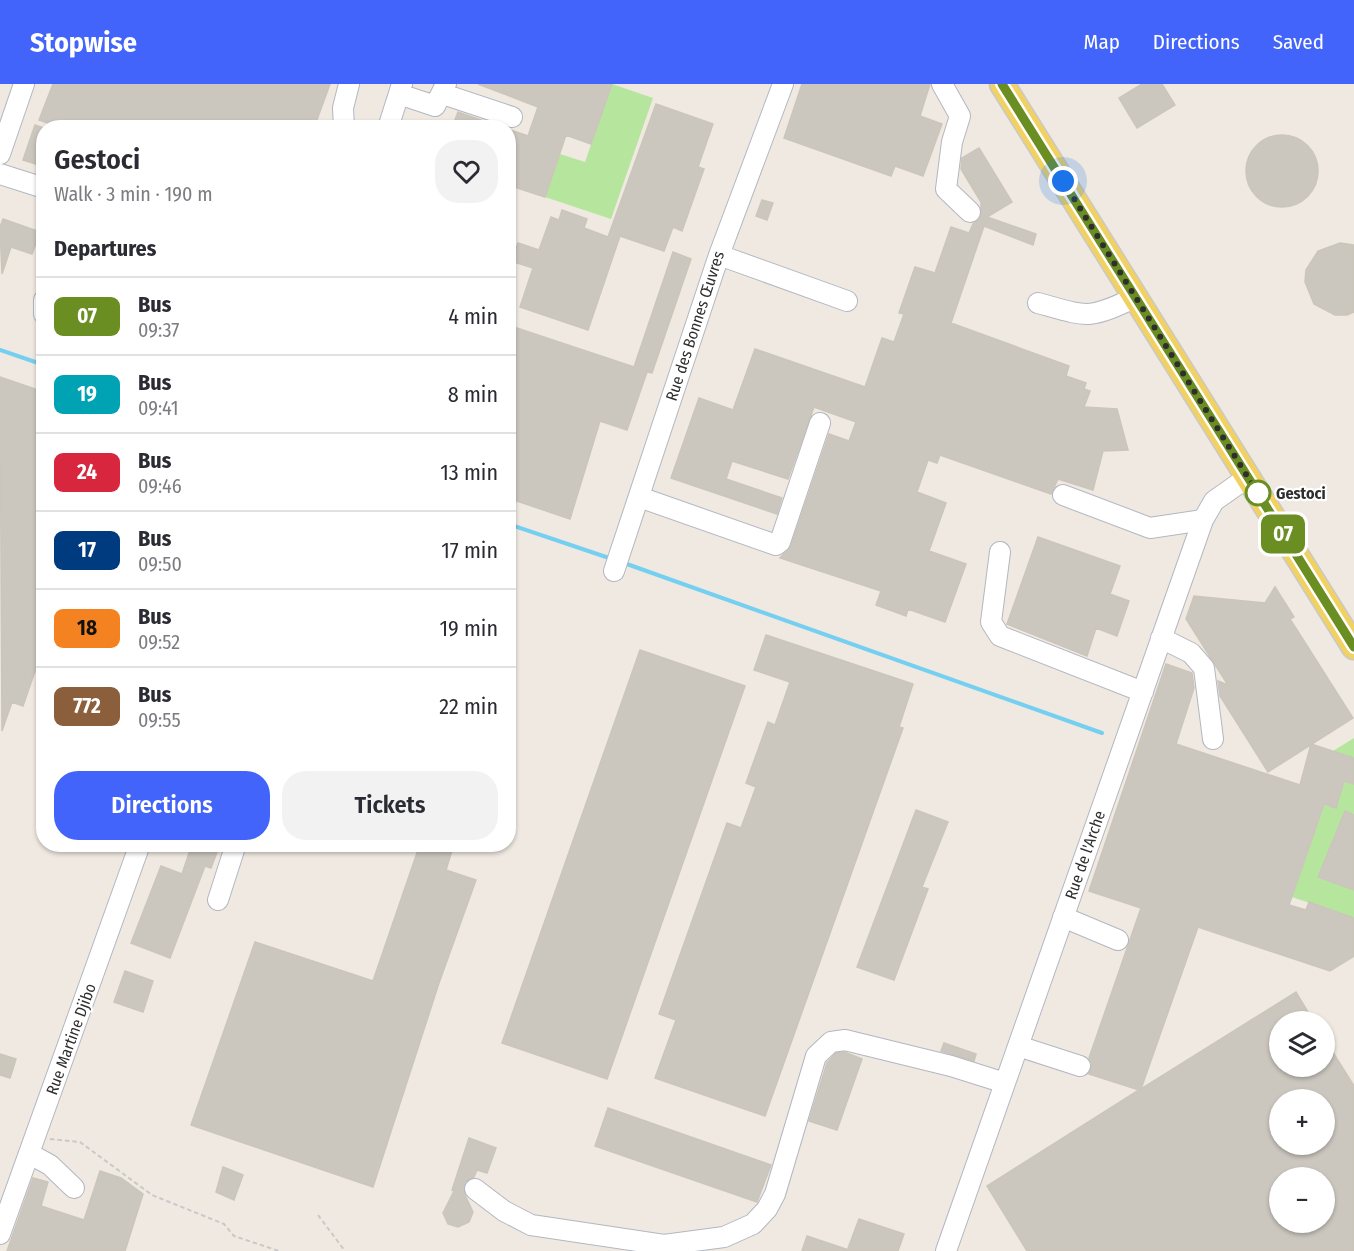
<!DOCTYPE html>
<meta charset="utf-8">
<style>
:root{--surface:#fff;--page:#f2f2f3;--text:#2b2b33;--muted:#7c7c81;--line:#e1e1e2;--accent:#4264fb}
body{margin:0;font-family:"Fira Sans Condensed",sans-serif;background:var(--page);color:var(--text);height:100vh;display:flex;flex-direction:column;font-size:22px;white-space:nowrap}
*{box-sizing:border-box;margin:0}
p{font-size:20px;color:var(--muted)}
.icon{flex:none;width:33px;height:33px;fill:none;stroke:currentColor;stroke-width:2;stroke-linecap:round;stroke-linejoin:round}
.map{position:relative;flex:1;overflow:hidden}
.panel{position:absolute;left:36px;top:36px;width:480px;height:732px;display:flex;flex-direction:column;background:var(--surface);border-radius:24px;box-shadow:0 2px 4px #0004}
.panel>*{flex:none}
.badge{padding:0 12px;border-radius:9px;font-size:21px;line-height:39px}
.fabs{position:absolute;left:1269px;top:927px;display:grid;gap:12px}
.fabs a{display:grid;place-items:center;width:66px;height:66px;border-radius:50%;background:var(--surface);box-shadow:0 2px 4px #0004;font-size:30px}
.you{position:absolute;width:30px;height:30px;margin:-15px;border:4px solid #fff;border-radius:50%;background:#1a73e8;box-shadow:0 0 0 9px #1a73e833}
.map>.badge{position:absolute;translate:-50% -50%;box-shadow:0 0 0 3px #fff}
h2{padding:0 18px;font-size:22px;line-height:54px}
.round{display:grid;place-items:center;flex:none;width:63px;height:63px;border-radius:24px;background:var(--page)}
.summary{display:flex;align-items:center;justify-content:space-between;height:102px;padding:0 18px}
h1{font-size:28px;font-weight:600;line-height:45px}
.primary-button{display:flex;gap:12px;margin-top:auto;padding:12px 18px}
.primary-button a{flex:1;height:69px;border-radius:24px;background:var(--accent);color:#fff;font-size:24px;font-weight:600;line-height:69px;text-align:center}
.primary-button a+a{background:var(--page);color:var(--text)}
ul{padding:0;list-style:none}
li{display:flex;align-items:center;gap:18px;height:78px;padding:0 18px;border-top:2px solid var(--line)}
li div{flex:1}
li b{display:block;font-size:22px}
li em{font-style:normal}
li .badge{min-width:66px;font-weight:700;text-align:center}
header{display:flex;align-items:center;gap:36px;box-sizing:border-box;height:84px;padding:0 30px;background:var(--accent);color:#fff}
header strong{font-size:28px}
nav{display:flex;gap:33px;margin-inline-start:auto;font-size:21px}
.map>svg:first-child{display:block}
.green{fill:#b6e59e}
.lines{fill:none;stroke-linecap:round;stroke-linejoin:round}
.stream{stroke:#75cff0;stroke-width:4}
.building{fill:#cbc7bf;stroke:#cbc5ba;stroke-width:1.5;fill-rule:evenodd}
.minor-casing{stroke:#b4b7c1;stroke-width:22}
.major-casing{stroke:#c9c9c9;stroke-width:27}
.path{stroke:#c9c9c9;stroke-width:2;stroke-dasharray:4.5 3;stroke-linecap:butt}
.minor{stroke:#fff;stroke-width:20}
.major{stroke:#f2d163;stroke-width:24}
.line-casing{stroke:#fff;stroke-width:14}
.line{stroke:#6b8e23;stroke-width:9}
.walk{stroke:#2e2e2e;stroke-width:6;stroke-dasharray:0 10.8}
.stop-dot{fill:#fff;stroke:#6b8e23;stroke-width:3}
.labels{text-anchor:middle;dominant-baseline:central;stroke-width:4.5;stroke-linejoin:round;paint-order:stroke}
.street-label{font-size:16px;fill:#2e2e2e;stroke:#fff}
.stop-label{font-size:16px;font-weight:bold;fill:#2e2e2e;stroke:#fff;text-anchor:start}
</style>
<header>
<strong>Stopwise</strong>
<nav><a>Map</a><a>Directions</a><a>Saved</a></nav>
</header>
<div class="map">
<svg width="1354" height="1167" viewBox="0 0 1354 1167">
<rect width="100%" height="100%" fill="#efe9e1"/>
<!-- green -->
<path class="green" d="M612,0l41,14 -42,121 -66,-22 15,-43 25,8z
M1354,654v20l-21,-7z
M1344,697l10,3v74l-35,19 35,13v28l-62,-21 32,-92 11,3z"/>
<g class="lines">
<!-- stream -->
<path class="stream" d="M0,266l44,15
M508,440l104,35
M624,479l478,170"/>
</g>
<!-- building -->
<path class="building" d="M53,0h277l-16,44h-252l-23,-8z
M478,0h134l-21,60 -25,-9 -21,62 -37,-12v-56l20,7 10,-29z
M802,0h128l-10,32 22,8 -19,52 -28,-10 -4,10 -107,-38z
M1142,0h20l13,21 -38,23 -18,-30z
M656,20l57,20 -15,43 6,2 -22,62 -9,-4 -9,24 -44,-15 -32,94 -68,-23 13,-39 -22,-7 7,-18 21,7 12,-33 8,3 3,-10 25,9 -3,9 24,9z
M458,28l40,14v2h-46z
M35,41l9,3v25l-5,12 -16,-5z
M1246 87a36 36 0 1 1 72 0a36 36 0 1 1-72 0Z
M979,64l33,54 -25,15 49,17 -3,11 -49,-19 -33,97 118,43 -3,10 20,7 -2,6 6,2 -6,16 33,2 11,41 -25,1 -10,39 -35,-11 -7,15 -111,-39 -3,8 -9,-3 -11,32 29,11 -17,48 37,13 -21,58 -37,-13 -2,7 -30,-11 5,-14 -101,-33 11,-12 38,-112 20,7 7,-19 -42,-15 -26,72 -56,-18 -6,18 56,19 -5,16 -106,-36 28,-80 34,12 22,-61 110,38 17,-49 12,4 10,-28 -5,-1 16,-46 20,6 16,-46 18,6 4,-9 8,-9v-13l-20,-33 1,-11z
M762,116l11,3 -6,17 -11,-4z
M3,135l37,13 -8,22 -21,-7 -9,27 -2,-47z
M1340,159l14,2v67l-7,3h-12l-21,-11 -9,-22 1,-12 12,-19z
M673,168l18,7 -39,114 -5,-1 -20,58 -27,-9 -30,98 -62,-21v-173l126,42z
M0,293l44,15v253l-21,61 -11,-4 -10,29z
M1038,453l82,29 -10,28 19,7 -12,35 -21,-8 -9,28 -80,-32z
M1275,503l19,30 -4,2 63,99 -85,54 -48,-76 -2,-15 10,4 -42,-66 8,-23 71,7z
M766,551l147,49 -14,43 4,1 -138,388 -110,-38 21,-58 -17,-6 68,-191 14,5 15,-41 -10,-4 22,-61 7,3 15,-43 -36,-12z
M640,566l105,36 -138,393 -105,-36z
M1166,580l26,9 2,15 -18,56 124,41 11,-41 43,14v26l-10,-3 -8,27 -12,-4 -35,101 17,5 3,-8 45,16v38l-24,15 -132,-44 -57,162 155,-97 18,30h-34v44h44v-28l30,48v165h-327l-40,-65 152,-96 -50,-16 3,-10 -3,-6 52,-150 -52,-17zM1280,1016h44v44h-44zM1280,1094h44v44h-44z
M916,726l32,12 -26,65 6,2 -34,91 -37,-13z
M1345,727l9,4v75l-36,-13z
M192,760h28l-9,24 -6,-2 -35,92 -39,-15 30,-77 21,8z
M420,760h34l-8,26 30,10 -37,103 -66,204 -182,-62 64,-183 118,39z
M125,887l28,10 -10,31 -29,-10z
M944,959l32,11 -2,7 -33,-10z
M844,968l18,7 -25,71 -28,-9 18,-58 9,-10z
M0,970l16,5 -6,19 -10,-3z
M608,1024l163,57 -14,37 -162,-56z
M469,1054l27,10 -9,25 -10,-3 -3,7 -9,5 -1,11 9,19 -4,10 -11,5 -10,-3 -5,-11 11,-22 -2,-1z
M223,1083l20,8 -9,25 -18,-8z
M100,1087l21,7 22,16 -18,57h-118l26,-73 15,4 -7,24 43,14z
M859,1135l45,15 -6,17h-51z
M807,1152l39,13v2h-44z"/>
<g class="lines">
<!-- minor casing -->
<g class="minor-casing">
<path id="minor" d="M942,0l18,32 -8,26 -6,47 24,23
M399,10l36,12 11,-22
M443,10l69,23
M344,44l-1,-20 6,-24
M388,44l14,-44
M0,70l24,-70
M0,90l44,14
M719,171l128,46
M44,216v14
M1038,219c50,14 50,17 98,-6
M1063,411l87,33 53,-8
M639,413l137,48 4,-3 40,-119
M1000,468l-9,70 9,14 143,56
M614,487l105,-316 64,-171
M1161,554l30,15 13,15 9,71
M218,816l18,-56
M1063,833l55,23
M1018,962l62,20
M30,1070l20,11 24,23
M475,1105l29,22 27,14 133,20 60,-8 29,-13 14,-15 8,-15 41,-138 15,-14 14,-2 106,26 54,17
M0,1150l140,-390
M946,1167l257,-731 11,-19 34,-24"/>
</g>
<!-- major casing -->
<g class="major-casing">
<path id="major" d="M1002,0l352,563"/>
</g>
<!-- path -->
<path class="path" d="M50,1055l30,3 72,53 72,29 10,12 45,15
M318,1131l27,36"/>
<!-- minor -->
<use href="#minor" class="minor"/>
<!-- major -->
<use href="#major" class="major"/>
</g>
<g class="lines">
<!-- line casing -->
<g class="line-casing">
<path id="line" d="M1002,0l352,563"/>
</g>
<!-- line -->
<use href="#line" class="line"/>
<!-- walk -->
<path class="walk" d="M1063,97l196,314 -1,-2"/>
</g>
<!-- markers -->
<circle class="stop-dot" cx="1258" cy="409" r="12"/>
<g class="labels">
<!-- street labels -->
<g class="street-label">
<text transform="translate(695 242) rotate(-72)">Rue des Bonnes Œuvres</text>
<text transform="translate(1085 771) rotate(-71)">Rue de l'Arche</text>
<text transform="translate(71 955) rotate(-70)">Rue Martine Djibo</text>
</g>
<!-- stop labels -->
<g class="stop-label">
<text x="1276" y="409">Gestoci</text>
</g>
</g>
</svg>
<div class="fabs">
<a><svg class="icon" aria-label="layers" viewBox="0 0 24 24"><path d="M12 4l9 5-9 5-9-5zM3 14l9 5 9-5"/></svg></a>
<a>+</a>
<a>−</a>
</div>
<div class="you" style="left:1063px;top:97px"></div>
<b class="badge" style="left:1283px;top:450px;background:#6b8e23;color:#fff">07</b>
<section class="panel">
<div class="summary"><div><h1>Gestoci</h1><p>Walk · 3 min · 190 m</p></div><a class="round"><svg class="icon" aria-label="heart" viewBox="0 0 24 24"><path d="M12 20l-8-8c-3-5 5-10 8-4 3-6 11-1 8 4z"/></svg></a></div>
<h2>Departures</h2>
<ul>
<li><span class="badge" style="background:#6b8e23;color:#fff">07</span><div><b>Bus</b><p>09:37</p></div><em>4 min</em></li>
<li><span class="badge" style="background:#00a3b4;color:#fff">19</span><div><b>Bus</b><p>09:41</p></div><em>8 min</em></li>
<li><span class="badge" style="background:#d7263d;color:#fff">24</span><div><b>Bus</b><p>09:46</p></div><em>13 min</em></li>
<li><span class="badge" style="background:#003b80;color:#fff">17</span><div><b>Bus</b><p>09:50</p></div><em>17 min</em></li>
<li><span class="badge" style="background:#f58220;color:#111">18</span><div><b>Bus</b><p>09:52</p></div><em>19 min</em></li>
<li><span class="badge" style="background:#8b5e3c;color:#fff">772</span><div><b>Bus</b><p>09:55</p></div><em>22 min</em></li>
</ul>
<div class="primary-button"><a>Directions</a><a>Tickets</a></div>
</section>
</div>
